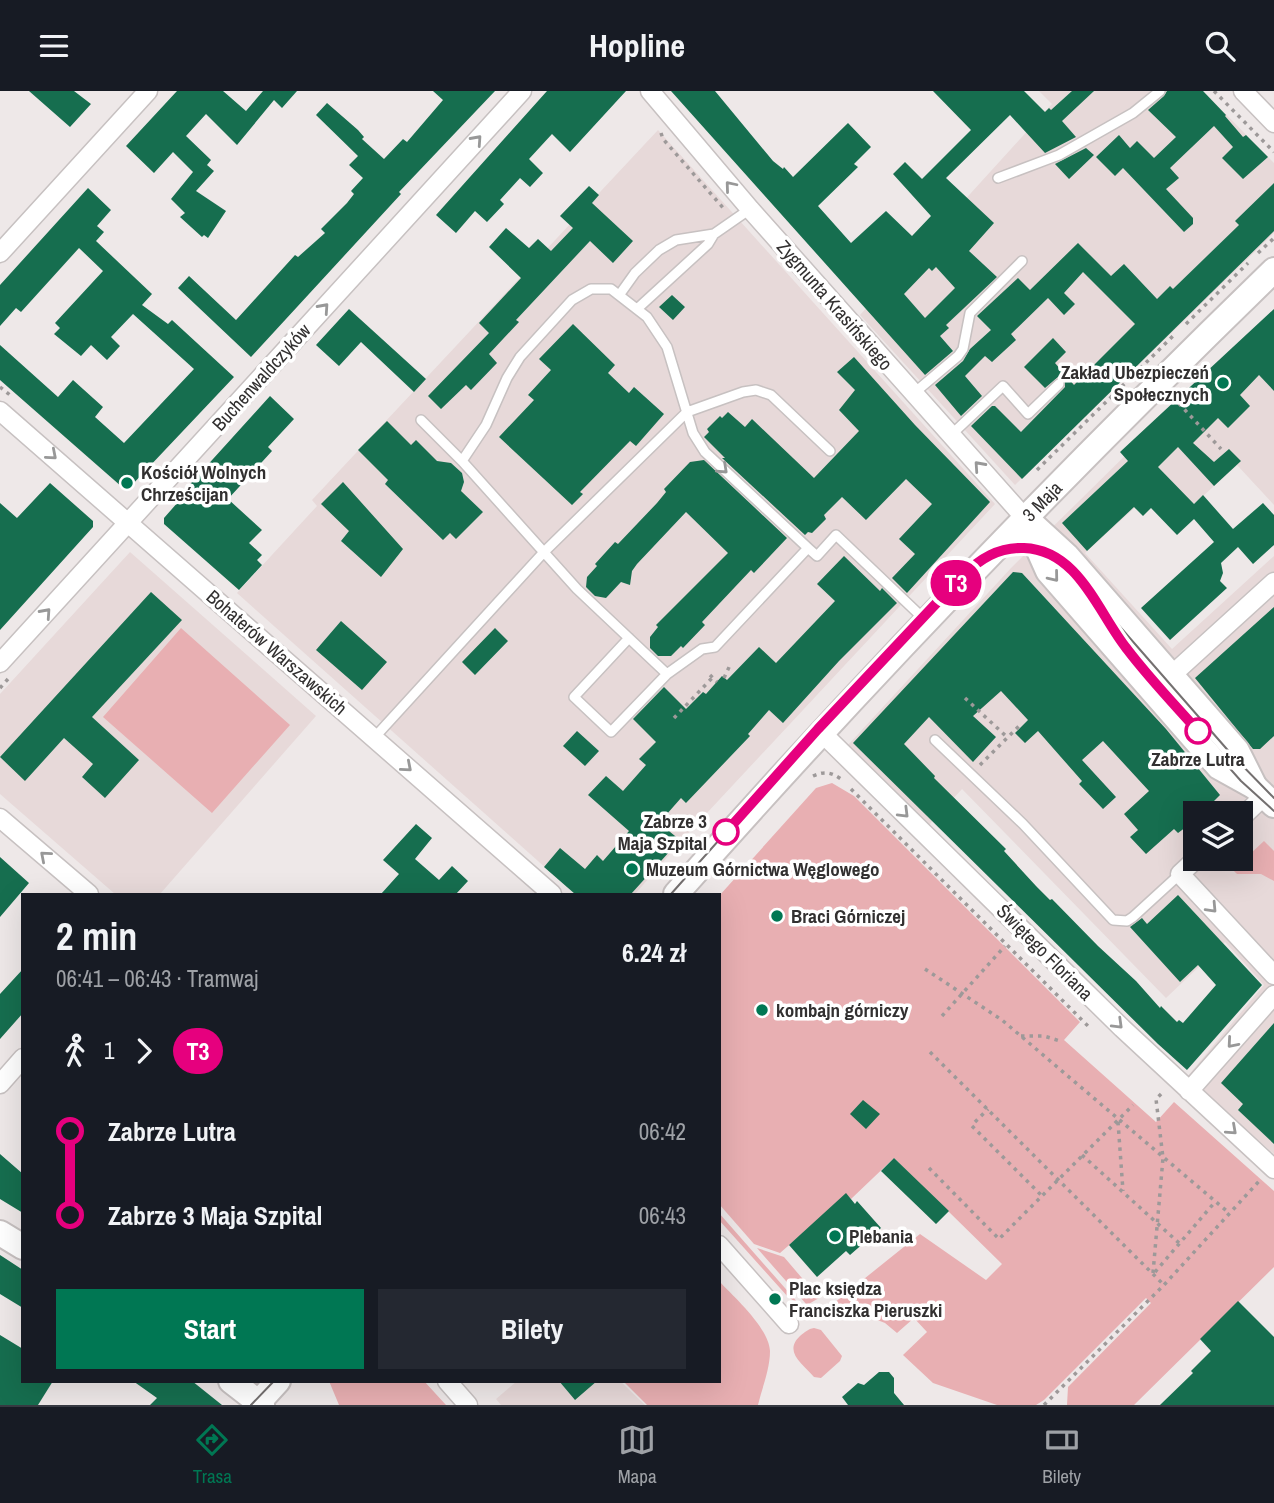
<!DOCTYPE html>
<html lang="pl">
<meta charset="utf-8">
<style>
:root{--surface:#171b24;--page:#242831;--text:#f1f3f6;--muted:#9ea1a6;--line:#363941;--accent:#007753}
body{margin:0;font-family:"Archivo Narrow",sans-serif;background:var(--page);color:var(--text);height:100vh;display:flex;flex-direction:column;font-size:26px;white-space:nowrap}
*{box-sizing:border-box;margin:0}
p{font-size:23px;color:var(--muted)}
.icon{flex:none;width:38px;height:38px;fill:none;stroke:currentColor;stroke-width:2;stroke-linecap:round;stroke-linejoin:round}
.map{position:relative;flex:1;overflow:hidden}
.details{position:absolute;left:21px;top:802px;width:700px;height:490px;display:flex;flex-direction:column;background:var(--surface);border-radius:0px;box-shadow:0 7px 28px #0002}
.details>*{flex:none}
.badge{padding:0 14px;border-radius:23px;font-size:24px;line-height:46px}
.buttons{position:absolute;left:1183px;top:710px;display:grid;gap:14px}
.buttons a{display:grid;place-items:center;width:70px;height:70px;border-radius:0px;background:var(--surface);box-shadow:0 7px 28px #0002;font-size:35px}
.map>.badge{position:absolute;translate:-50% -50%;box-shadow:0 0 0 4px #fff}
.legs{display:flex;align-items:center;gap:10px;height:77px;padding:0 35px;font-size:23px}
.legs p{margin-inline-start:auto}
.headline{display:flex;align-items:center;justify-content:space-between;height:119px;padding:0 35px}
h1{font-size:38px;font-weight:700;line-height:52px}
.primary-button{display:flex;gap:14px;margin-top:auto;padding:14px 35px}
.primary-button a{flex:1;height:80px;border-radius:0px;background:var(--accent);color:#fff;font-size:28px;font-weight:700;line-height:80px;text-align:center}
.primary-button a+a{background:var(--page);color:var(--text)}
ul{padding:0 35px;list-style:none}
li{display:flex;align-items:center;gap:24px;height:84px;font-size:26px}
li i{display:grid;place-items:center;width:10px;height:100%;margin:0 9px;background:currentColor}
li i::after{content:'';width:18px;height:18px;margin:-9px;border:5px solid;border-radius:50%;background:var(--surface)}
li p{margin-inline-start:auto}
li:first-child i{background:linear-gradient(#0000 50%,currentColor 0)}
li:last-child i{background:linear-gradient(currentColor 50%,#0000 0)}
header{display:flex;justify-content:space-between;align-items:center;height:91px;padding:0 35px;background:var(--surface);font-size:32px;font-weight:700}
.tab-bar{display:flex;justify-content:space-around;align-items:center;height:98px;border-top:2px solid var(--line);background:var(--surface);font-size:19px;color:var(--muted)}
.tab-bar a{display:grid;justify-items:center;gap:4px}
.tab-bar .on{color:var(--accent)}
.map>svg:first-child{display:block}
.built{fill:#e7d9d9;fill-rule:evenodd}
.green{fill:#e8afb2}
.building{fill:#166e4f;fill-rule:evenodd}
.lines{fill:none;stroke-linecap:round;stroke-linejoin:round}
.lane-casing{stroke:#c7c1c1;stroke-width:12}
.street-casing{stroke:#c7c1c1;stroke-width:21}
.secondary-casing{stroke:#c7c1c1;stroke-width:28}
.path{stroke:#9d9999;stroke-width:3.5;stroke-dasharray:3.5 5;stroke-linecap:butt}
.lane{stroke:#fff;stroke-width:9}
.street{stroke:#fff;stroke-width:18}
.secondary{stroke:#fff;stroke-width:24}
.tram{stroke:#747070;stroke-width:2}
.oneway{stroke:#989898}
.line-1-casing{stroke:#fff;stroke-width:16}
.line-1{stroke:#e6007e;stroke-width:10}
.poi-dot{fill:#007753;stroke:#fff;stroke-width:2.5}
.stop-1-dot{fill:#fff;stroke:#e6007e;stroke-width:3.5}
.labels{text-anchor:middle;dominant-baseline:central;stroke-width:7;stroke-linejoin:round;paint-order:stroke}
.street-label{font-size:19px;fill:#323030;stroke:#fff}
.poi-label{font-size:19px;font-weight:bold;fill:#323030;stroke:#fff;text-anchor:start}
.stop-label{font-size:19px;font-weight:bold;fill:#323030;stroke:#fff}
</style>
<header><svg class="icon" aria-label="menu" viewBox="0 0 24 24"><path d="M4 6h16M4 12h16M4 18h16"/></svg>Hopline<svg class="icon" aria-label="search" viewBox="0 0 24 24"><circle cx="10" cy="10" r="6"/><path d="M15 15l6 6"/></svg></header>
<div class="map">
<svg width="1274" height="1314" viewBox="0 0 1274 1314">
<rect width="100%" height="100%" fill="#eee8e8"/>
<!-- built -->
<path class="built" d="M1039,0h164l71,72v70l-259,252 -155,-170 192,-211z
M658,39l337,374 -303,325 -57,65h-60l-338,-301 80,-87 -5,-6z
M1274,218v196l-37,-40 -59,54 -25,-28 -68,62 87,96 102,-93v598l-87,-77 77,-92 -39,-43 -59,56 -204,-209 -33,36 -81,-80 163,-177zM1195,723h46v45h-46z
M130,461l186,164 -156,178h-45l-115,-100v-100z
M517,1290h103l25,24h-144l-5,-6z"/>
<!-- green -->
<path class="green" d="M181,537l109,97 -78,88 -109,-96z
M832,692l22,13 226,226 -16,18 92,82 18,-20 100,89v76l-140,138h-67l1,-18 83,-84 -5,-5 -102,102 -8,5h-39l-64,-22 -30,-28 24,-23 -13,-14 -17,15 -12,-10 -51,-20 86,-69 66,46 16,-16 -108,-106 -43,41 -4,-4 -67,58 -26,-9 -35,-40v-308l97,-108z
M1264,750l10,10v30l-13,-7h-24l-4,-4z
M719,1122l80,91 -11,-7 -69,-77z
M757,1157l27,9 35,41 -12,7z
M719,1190c16,17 50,47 51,70 0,18 -8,37 -12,54h-111l-24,-24h96z
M814,1237l7,2 21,26 -2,5 -19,17 -7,-1c-11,-13 -31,-25 -14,-41 5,-4 8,-7 14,-8z
M329,1290h95l22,24h-107z"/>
<!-- building -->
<path class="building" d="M29,0h45l17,13 -21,23z
M177,0h46l23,20 17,-20h34l-15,17 -8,-8 -37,45 -31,-31 -20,22 25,24 -4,5 7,6 -18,20 30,20 -18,27 -4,-3 -2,2 -22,-20 5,-4 -14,-14 22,-27 -20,-20 -19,21 -28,-27z
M433,0h62l-96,101 2,2 -150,163 -73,-69 11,-12 47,44 59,-65 3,2 27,-24 -4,-4 26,-26 7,-9 -3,-3 12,-13 -14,-13 9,-9 -42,-41 11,-12 31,27 6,7 -2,2 22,20 19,-20 4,3 36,-42z
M547,0h79l-56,61 -18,-18 -23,25 14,14 -13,14 -10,-9 -20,22 4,4 -17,18 -12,-11 -19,22 -20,-18z
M671,0h44l58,70 10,8 1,-2 9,10 55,-54 23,24 -17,17 4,3 -40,39 33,37 35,-32 26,25 19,-20 -38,-42 12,-12 17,17 49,-49 -38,-39h91l21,21 4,-4 2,2 21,-19h22l-32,30 14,16 -31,16 -35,-38 -64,63 48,45 -25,28 28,26 -51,48 3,3 -9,8 13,15 -28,24zM936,176l19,21 -30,30 -21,-24 25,-26 3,3z
M1167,0h36l23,24 -1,1 18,21 3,-2 22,22 -25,22 -21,-21 11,-11 -19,-21 -44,42 9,10 -13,11 27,29v6l-9,8 -61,-64 -8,8 -19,-19 23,-22 11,13 7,-7 17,17 22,-21 -28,-27 16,-14z
M1086,57l8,7 -25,24 -14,-15z
M1274,92v48l-252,248 -51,-53 21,-20h3l26,26 44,-45 -1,-7 -6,-3 -13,11 -21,-21 29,-29 13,14 -11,11 19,22 61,-61 -52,-52 -19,21 11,11 -11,11 -16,-17 -37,36 5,6 -24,22 -7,-6 -20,20 17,20 -21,20 -26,-31 28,-24 7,-12 21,-19 -14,-14 41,-38 12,12 48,-47 33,33 13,-12 33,35 13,-13 3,3 66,-64 -4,-4z
M589,95l10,9 -7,8 41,38 -20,22 -23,-22 -74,79 3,2 -30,32 8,9 -26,27 -5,-5 -25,24 -13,-13 61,-63 -10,-10 42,-45 -32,-31 17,-19 23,20 9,-9 13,12 22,-23 -13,-12z
M88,97l23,22 -14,16 7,6 -8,9 56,53 -10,11 26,19 4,-4 62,57 -104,110h-8l-122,-107v-35l58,52 15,-17 30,27 -8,10 29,26 70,-74 -61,-55 -22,23 9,9 -13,14 -16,-15 -10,11 -27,-22 6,-6 -5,-5 48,-52 -24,-23 -58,64 -5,-4 -16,18v-41z
M672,204l13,12 -12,13 -14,-13z
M349,218l77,70 -12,13 -53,-50 -22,24 -23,-21z
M1274,218v82l-15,-16 -19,20 10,11 -22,22 -10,-10 -25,25 21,19 15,-13 12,12 -27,25 -36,-39 -20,20 36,37 9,-9 30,34 30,-26 11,12v30l-21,19 -15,-17 -17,16 2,10 -3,8 7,7 -57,52 -29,-32 73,-66 -20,-23 -17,16 -26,-27 -8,8 -9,-9 -47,44 -25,-28 66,-62 -8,-9z
M573,233l42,41 -7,8 21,20 5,-6 30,27 -28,32 -6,-5 -50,51 3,2 -11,11 -73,-68 35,-37 -6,-5 23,-25 -12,-11z
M854,266l61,68 75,77 -83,91 -15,-15 23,-24 -16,-15 33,-35 -26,-25 -40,41 -24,-23 -18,18 2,4 -14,14 -4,-1 -3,3 -83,-77h3l-21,-21 5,-5 -2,-3 13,-13 2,2 6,-6 17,15 7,-8 62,59 45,-47 -20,-21 16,-20 -18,-18z
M270,305l24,23 -26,28 4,4 -44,48 34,31 -13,13 13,12 -5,5 5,5 -23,25 -75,-66v-6l22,-25 -2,-2z
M387,330l24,24 5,-5 21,21 14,2 11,10 2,9 -3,9 22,21 -27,27 -6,-6 -7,7 -58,-56 3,-4 -30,-30z
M704,369l83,78 -33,35 -3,-3 -49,52 3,3 -22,23 -2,-2 -10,10h-13l-8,-8v-11l8,-10 -2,-2 72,-72 -42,-41 -49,52 -5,7 -2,14 -9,-3 -15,16 -11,-2 -9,-9 1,-10 10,-11 -2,-2 20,-22 3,2 39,-41 9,-11 -2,-3 26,-27z
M343,391l60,67 -22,28 -40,-36 8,-10 -28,-27z
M50,392l43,38v6l-93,103v-127l17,15z
M844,465l36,35 2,-3 15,15 -58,58 -56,62 -14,-13 -21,24 2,2 -64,67 -5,-5 -22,25 21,17 -49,54h-56l-31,-27 16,-19 25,21 12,-14 6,6 26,-30 -41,-36 18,-19 17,15 23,-26 -7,-6 17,-17 -23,-23 31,-32 22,22 17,-17 3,2 16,-18 5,4 32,-33 17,16 59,-62 -18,-17z
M1013,481l9,1 144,156 54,66 -19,19h-6v5l-5,5 -12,9 -4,-4 -28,25 -16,-17 8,-7 -14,-16 25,-23 -46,-50 -21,19 34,37 -13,12 -24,-25 3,-3 -44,-50 -13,12 -10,-10 13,-13 -27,-29 -28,25 23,21 -23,25 -44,-45 -25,27 31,32 -1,2 72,71 -2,2 32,35 14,14 2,-1 46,47 38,35 24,27 1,-2 16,16 2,-2 4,3 33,-38 -18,-20 -18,17 -50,-55 12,-9 5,6 31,-29 84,90 -75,85 -29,-26 -305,-301z
M151,501l31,28 -90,97 47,43 -34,38 -23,-21 11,-13 -29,-26 -39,43 -25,-24z
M1274,516v129l-14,13h-7l-58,-71z
M341,530l46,41 -25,28 -46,-40z
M495,537l13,13 -33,34 -13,-13z
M577,640l22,20 -14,15 -22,-20z
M416,733l16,14 -17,21 24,21 13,-14 16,15 -12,13h-75l18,-20 -16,-14z
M0,766l29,26 -29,34z
M23,878v44l-23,26v-45z
M1274,932v121l-36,-34 5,-6 -22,-21z
M863,1009l17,14 -14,15 -16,-15z
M0,1063l23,20v39l-23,-14z
M894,1067l55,53 -13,13 -55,-53z
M846,1102l9,11 2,-3 24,27 -31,27 -4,-4 -29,26 -28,-32z
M0,1164l23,15v38l-23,-14z
M1238,1210l36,36v68h-114l33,-32 -2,-2 20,-20 -11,-12z
M0,1244l23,14v32h30l-15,24h-38z
M879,1281h10l5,6v15l10,12h-56l-6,-8 16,-14 6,2z
M133,1290h59l30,24h-72l7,-7z
M559,1290h38l-22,19z"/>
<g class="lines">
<!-- lane casing -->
<g class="lane-casing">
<path id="lane" d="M998,87l61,-23 74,-42 27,-22
M620,203l15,-21 24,-23 17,-10 38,-6 36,-25
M637,218l71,-65 6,-10
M913,303l45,-38 5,-7 7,-36 52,-52
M421,329l41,41 115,128 90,85 35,-25 13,-2 93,-99 9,8 19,-21 88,84
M951,344l52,-49 25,28 31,-30
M462,370l24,-36 21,-47 13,-21 52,-57 19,-11h20l36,28 20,30 26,86 12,19 103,96
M629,547l-55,59 37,35 56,-58
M374,647l170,-186 143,-140 56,-20 13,-2 15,5 59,56
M935,649l88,84 90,96 14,1 6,-4 47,-43"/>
</g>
<!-- street casing -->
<g class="street-casing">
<path id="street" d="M650,0l100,118 274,308
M1243,0l31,32
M0,162l148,-162
M0,320l552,483
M0,572l522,-572
M1163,592l111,-101
M821,641l301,296 152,141
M0,727l89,76
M1241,727l23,-22
M1196,768l-16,15 94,101
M0,993l23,-26
M1189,1000l85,-96
M719,1154l70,79
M447,1290l21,24"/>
</g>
<!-- secondary casing -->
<g class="secondary-casing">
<g id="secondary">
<path d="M1024,426l24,54 171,196 36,20 19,18"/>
<path d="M1030,431l36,33 171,196 18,36"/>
<path id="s1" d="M676,803c191,-216 391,-423 598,-624"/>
<path d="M0,1142l23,14"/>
<path d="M231,1290l31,24"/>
<path d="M256,1314l22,-24"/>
</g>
</g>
<!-- path -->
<path class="path" d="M1214,0l60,61
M661,42l2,6 62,71
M1258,162l16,-15
M1186,233l62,-61
M0,296l10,8
M1173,306l48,52
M1037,379l138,-136
M710,584l7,7
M724,587l7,-15
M0,597l8,-9
M965,607l43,40
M674,627l39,-41
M980,674l40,-40
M813,685c11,-5 18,-4 28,3
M851,698l237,237
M925,878l77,51 227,193
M942,925l63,-70
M1021,945h23l16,5
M930,961l234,233
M975,1031l13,-13
M1118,1031l5,69
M972,1035l70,70
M1082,1064l97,88
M929,1077l70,71 134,-134
M1155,1181l60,-70
M1153,1182l10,-115 -7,-59 8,-8
M1044,1314l120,-120 97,-106"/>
<!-- lane -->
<use href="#lane" class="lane"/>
<!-- street -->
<use href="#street" class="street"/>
<!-- secondary -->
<use href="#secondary" class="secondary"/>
<!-- tram -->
<path class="tram" d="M1217,663l24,27 33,30
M671,803l147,-165 144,-153c31,-30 68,-40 104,-11l166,190 42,43
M251,1314l23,-24"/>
</g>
<!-- one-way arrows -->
<defs><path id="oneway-chevron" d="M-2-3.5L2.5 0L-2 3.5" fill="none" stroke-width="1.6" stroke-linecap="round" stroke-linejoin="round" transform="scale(1.75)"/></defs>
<g class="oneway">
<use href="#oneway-chevron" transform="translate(477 49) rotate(-48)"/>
<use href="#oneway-chevron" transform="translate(730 95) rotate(-130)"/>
<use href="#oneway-chevron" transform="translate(324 217) rotate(-48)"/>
<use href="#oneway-chevron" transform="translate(52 364) rotate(41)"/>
<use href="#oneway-chevron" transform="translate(979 375) rotate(-132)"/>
<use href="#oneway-chevron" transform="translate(723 378) rotate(43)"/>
<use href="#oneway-chevron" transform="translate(1054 486) rotate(51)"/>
<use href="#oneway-chevron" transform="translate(46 522) rotate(-48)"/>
<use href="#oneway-chevron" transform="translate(407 676) rotate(41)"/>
<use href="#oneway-chevron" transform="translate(904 722) rotate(45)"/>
<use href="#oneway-chevron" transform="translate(45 765) rotate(-139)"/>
<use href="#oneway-chevron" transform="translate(1212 817) rotate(47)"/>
<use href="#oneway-chevron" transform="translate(1118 933) rotate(44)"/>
<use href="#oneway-chevron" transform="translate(1232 952) rotate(131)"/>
<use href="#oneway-chevron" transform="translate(1232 1039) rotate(42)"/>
</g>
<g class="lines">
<!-- line-1 casing -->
<g class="line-1-casing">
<path id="line-1" d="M726,741l92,-103 144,-153c18,-17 36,-29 62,-28 55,2 74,65 103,101 22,29 47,55 71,82"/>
</g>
<!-- line-1 -->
<use href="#line-1" class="line-1"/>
</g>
<!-- markers -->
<g class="poi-dot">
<circle cx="1223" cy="292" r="7"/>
<circle cx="127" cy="392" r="7"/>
<circle cx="632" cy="778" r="7"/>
<circle cx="777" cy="825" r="7"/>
<circle cx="762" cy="919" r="7"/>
<circle cx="835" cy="1145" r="7"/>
<circle cx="775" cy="1208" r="7"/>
</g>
<g class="stop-1-dot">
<circle cx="1198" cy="640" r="12"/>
<circle cx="726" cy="741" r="12"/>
</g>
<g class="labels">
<!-- street labels -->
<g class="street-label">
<text transform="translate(835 214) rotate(49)">Zygmunta Krasińskiego</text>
<text transform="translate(261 286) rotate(-48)">Buchenwaldczyków</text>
<text stroke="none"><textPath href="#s1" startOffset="537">3 Maja</textPath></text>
<text transform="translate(277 561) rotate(41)">Bohaterów Warszawskich</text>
<text transform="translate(1045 861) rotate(45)">Świętego Floriana</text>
</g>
<!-- poi labels -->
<g class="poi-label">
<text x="1209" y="281" text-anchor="end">Zakład Ubezpieczeń<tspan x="1209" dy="22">Społecznych</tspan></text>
<text x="141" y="381">Kościół Wolnych<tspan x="141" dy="22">Chrześcijan</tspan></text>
<text x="646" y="778">Muzeum Górnictwa Węglowego</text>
<text x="791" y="825">Braci Górniczej</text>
<text x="776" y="919">kombajn górniczy</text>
<text x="849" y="1145">Plebania</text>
<text x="789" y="1197">Plac księdza<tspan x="789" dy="22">Franciszka Pieruszki</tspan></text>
</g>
<!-- stop labels -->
<g class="stop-label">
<text x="1198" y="668">Zabrze Lutra</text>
<text x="707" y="730" text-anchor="end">Zabrze 3<tspan x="707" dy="22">Maja Szpital</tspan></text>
</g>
</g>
</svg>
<div class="buttons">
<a><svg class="icon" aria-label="layers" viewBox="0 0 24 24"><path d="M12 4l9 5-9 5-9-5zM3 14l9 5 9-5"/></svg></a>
</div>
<b class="badge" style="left:956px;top:492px;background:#e6007e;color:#fff">T3</b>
<section class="details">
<div class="headline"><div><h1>2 min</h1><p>06:41 – 06:43 · Tramwaj</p></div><b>6.24 zł</b></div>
<div class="legs"><svg class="icon" aria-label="walk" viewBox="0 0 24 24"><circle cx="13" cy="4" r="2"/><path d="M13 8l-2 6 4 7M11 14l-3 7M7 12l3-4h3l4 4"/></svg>1<svg class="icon" aria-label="forward" viewBox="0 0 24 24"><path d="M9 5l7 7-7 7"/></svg><b class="badge" style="background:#e6007e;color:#fff">T3</b></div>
<ul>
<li><i style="color:#e6007e"></i><b>Zabrze Lutra</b><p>06:42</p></li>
<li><i style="color:#e6007e"></i><b>Zabrze 3 Maja Szpital</b><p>06:43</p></li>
</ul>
<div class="primary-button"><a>Start</a><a>Bilety</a></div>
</section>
</div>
<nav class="tab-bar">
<a class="on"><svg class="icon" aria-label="directions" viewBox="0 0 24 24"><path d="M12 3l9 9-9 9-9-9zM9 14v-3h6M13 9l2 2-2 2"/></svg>Trasa</a>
<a><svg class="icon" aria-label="map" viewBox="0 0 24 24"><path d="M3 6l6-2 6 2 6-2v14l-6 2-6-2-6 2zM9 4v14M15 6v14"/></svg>Mapa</a>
<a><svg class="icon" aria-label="tickets" viewBox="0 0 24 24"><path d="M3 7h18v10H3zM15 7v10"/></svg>Bilety</a>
</nav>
